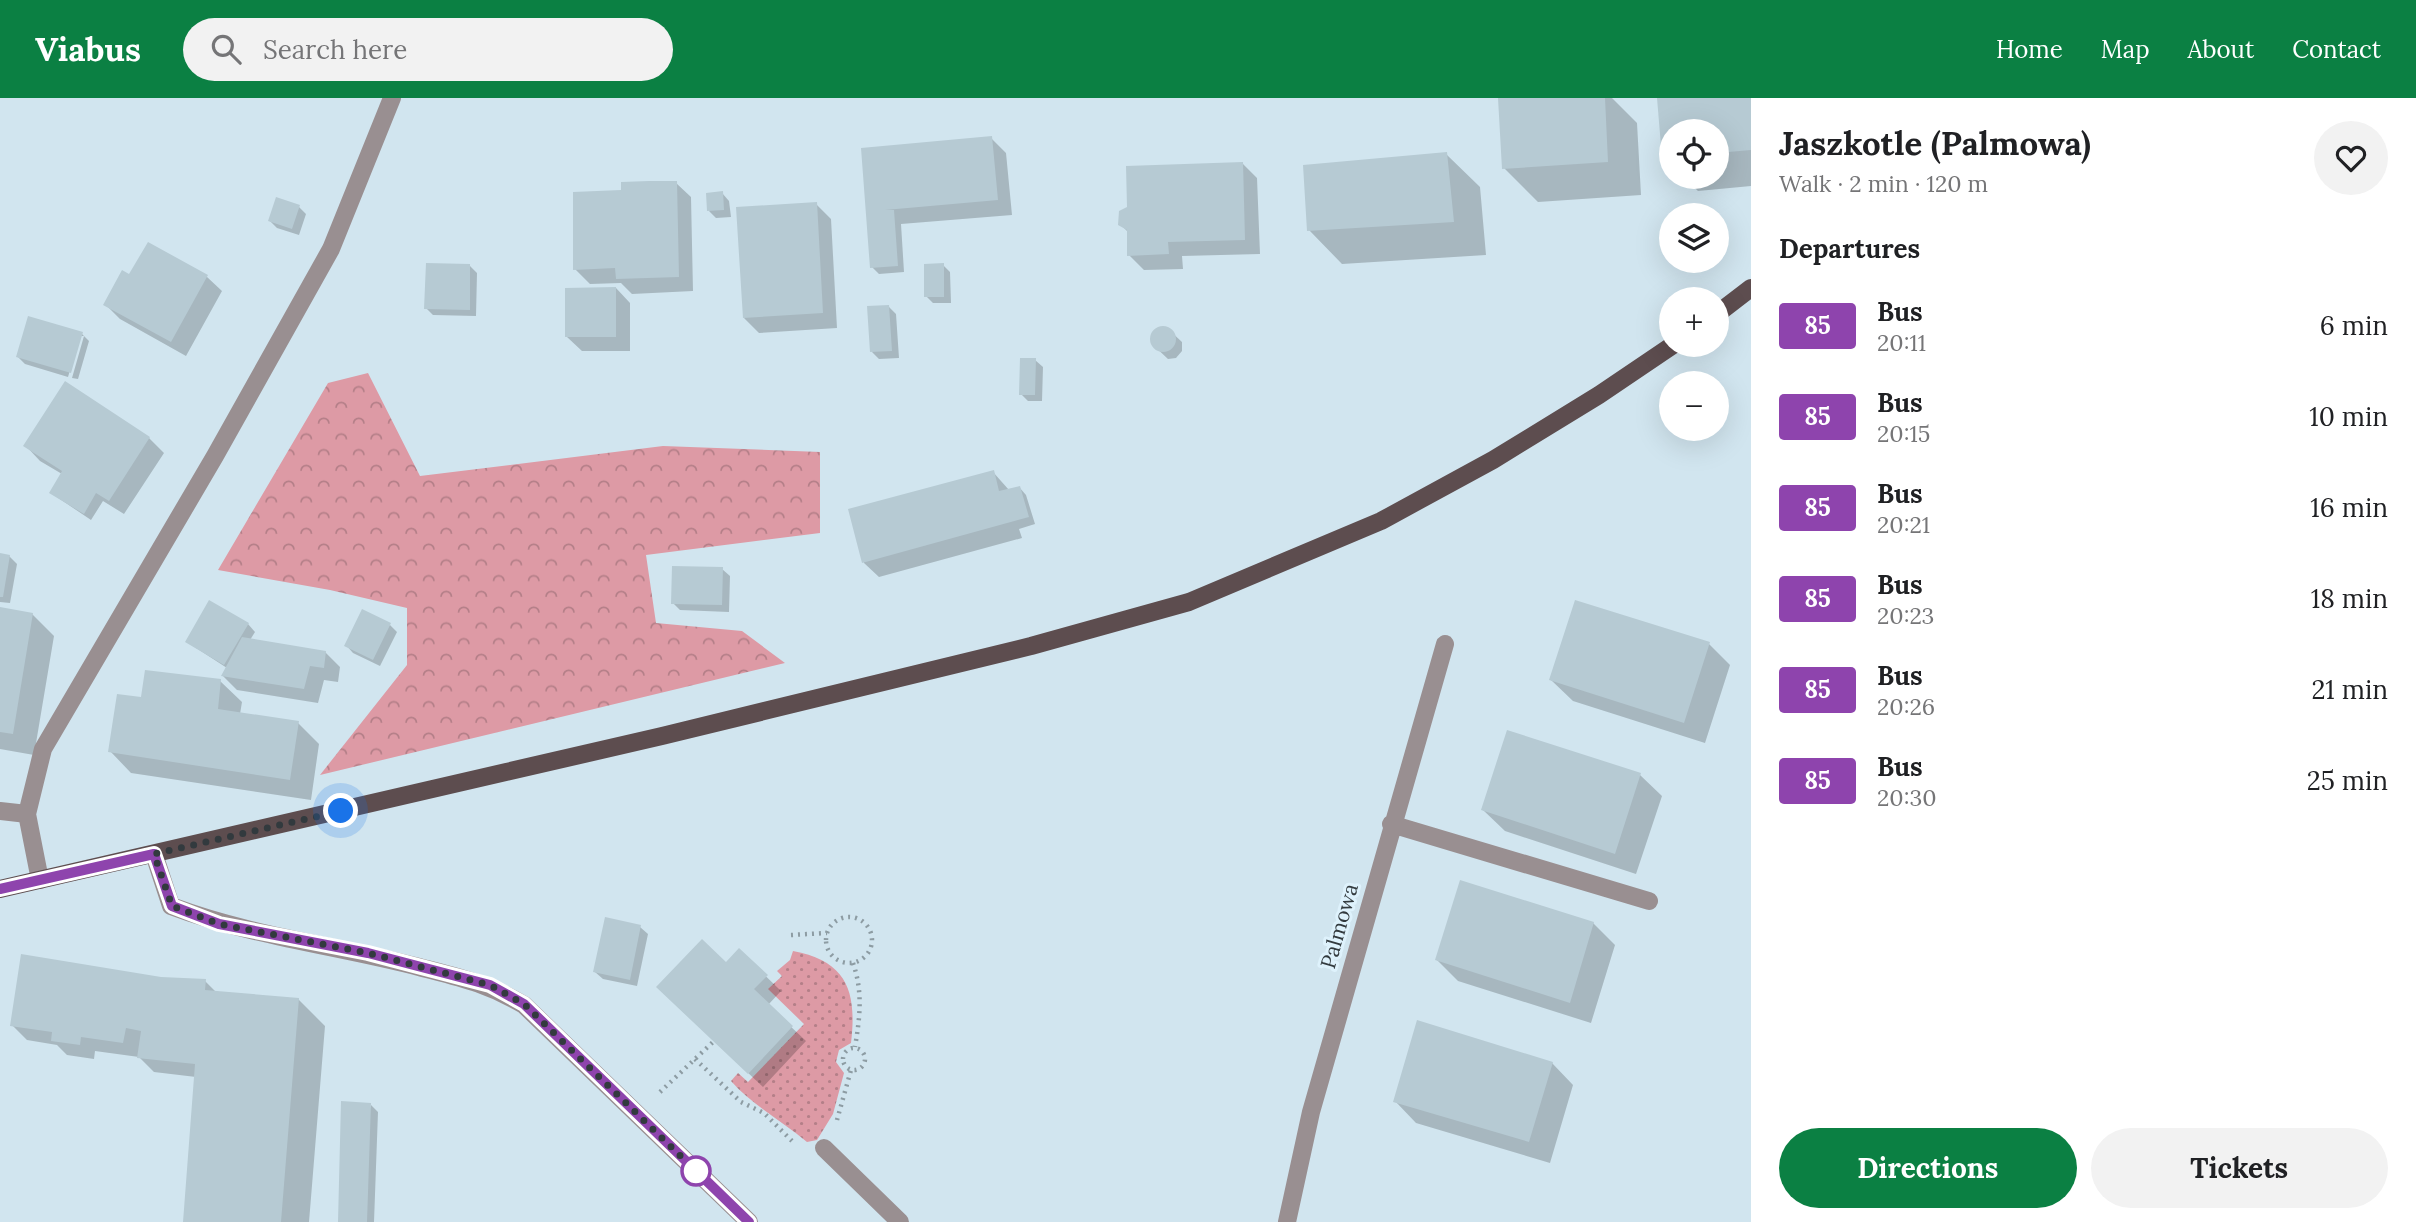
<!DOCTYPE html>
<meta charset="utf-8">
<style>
:root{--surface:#fff;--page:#f2f2f2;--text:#202124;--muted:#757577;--accent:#0b8043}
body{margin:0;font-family:Lora,serif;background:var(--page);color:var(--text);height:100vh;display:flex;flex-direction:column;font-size:26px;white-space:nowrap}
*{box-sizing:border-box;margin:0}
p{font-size:23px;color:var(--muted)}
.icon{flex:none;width:38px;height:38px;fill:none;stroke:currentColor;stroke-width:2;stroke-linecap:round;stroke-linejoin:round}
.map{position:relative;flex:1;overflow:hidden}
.sheet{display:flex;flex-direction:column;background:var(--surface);width:665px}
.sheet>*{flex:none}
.badge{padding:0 14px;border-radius:5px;font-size:24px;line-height:46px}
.fabs{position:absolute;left:1659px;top:21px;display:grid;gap:14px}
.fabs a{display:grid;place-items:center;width:70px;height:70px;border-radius:50%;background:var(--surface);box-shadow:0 7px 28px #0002;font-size:35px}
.you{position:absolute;width:35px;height:35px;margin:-18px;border:5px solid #fff;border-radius:50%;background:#1a73e8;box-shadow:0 0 0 10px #1a73e833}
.map>.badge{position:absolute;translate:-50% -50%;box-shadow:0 0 0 4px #fff}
h2{padding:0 28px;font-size:26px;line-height:63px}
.round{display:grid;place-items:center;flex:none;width:74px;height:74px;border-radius:37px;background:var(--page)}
.head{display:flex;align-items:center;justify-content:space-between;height:119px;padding:0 28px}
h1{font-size:33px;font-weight:700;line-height:52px}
.action{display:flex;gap:14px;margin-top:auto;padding:14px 28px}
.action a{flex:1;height:80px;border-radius:42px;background:var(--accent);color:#fff;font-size:28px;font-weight:700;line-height:80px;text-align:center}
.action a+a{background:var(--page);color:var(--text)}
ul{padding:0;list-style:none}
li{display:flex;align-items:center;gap:21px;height:91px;padding:0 28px}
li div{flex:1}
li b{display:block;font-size:26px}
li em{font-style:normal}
li .badge{min-width:77px;font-weight:700;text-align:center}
header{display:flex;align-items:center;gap:42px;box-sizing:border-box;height:98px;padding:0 35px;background:var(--accent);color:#fff}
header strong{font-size:33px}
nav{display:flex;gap:38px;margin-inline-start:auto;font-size:24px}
.search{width:490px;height:63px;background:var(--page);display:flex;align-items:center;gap:18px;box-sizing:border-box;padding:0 24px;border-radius:38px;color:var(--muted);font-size:26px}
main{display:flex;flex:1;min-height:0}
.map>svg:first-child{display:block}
.grass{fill:url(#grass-dots)}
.forest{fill:url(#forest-crowns)}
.shadow{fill:#0003}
.building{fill:#b6cad3}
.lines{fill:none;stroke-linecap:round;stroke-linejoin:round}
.path{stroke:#8d9ca3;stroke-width:4.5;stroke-dasharray:2 5;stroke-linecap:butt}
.minor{stroke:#998f91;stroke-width:18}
.major{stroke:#5d4d4f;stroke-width:18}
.line-casing{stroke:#fff;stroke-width:16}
.line{stroke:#8e44ad;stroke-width:10}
.walk{stroke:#323a3e;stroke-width:7;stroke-dasharray:0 12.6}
.stop-dot{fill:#fff;stroke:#8e44ad;stroke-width:3.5}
.labels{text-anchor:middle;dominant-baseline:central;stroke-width:6;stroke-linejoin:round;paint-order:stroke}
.street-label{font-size:21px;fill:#323a3e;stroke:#def2fc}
</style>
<header>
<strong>Viabus</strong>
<div class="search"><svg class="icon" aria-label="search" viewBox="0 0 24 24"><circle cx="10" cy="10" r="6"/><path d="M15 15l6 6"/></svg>Search here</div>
<nav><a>Home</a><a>Map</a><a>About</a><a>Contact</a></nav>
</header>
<main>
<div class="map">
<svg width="1751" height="1124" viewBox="0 0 1751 1124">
<defs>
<pattern id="grass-dots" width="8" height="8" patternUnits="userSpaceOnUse" patternTransform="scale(1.75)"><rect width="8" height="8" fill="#dd9aa5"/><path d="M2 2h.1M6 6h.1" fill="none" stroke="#b47f88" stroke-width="1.8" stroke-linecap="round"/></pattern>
<pattern id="forest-crowns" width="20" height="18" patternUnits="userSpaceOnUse" patternTransform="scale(1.75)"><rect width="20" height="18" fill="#dd9aa5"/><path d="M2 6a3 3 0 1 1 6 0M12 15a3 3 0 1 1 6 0" fill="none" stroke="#b47f88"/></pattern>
</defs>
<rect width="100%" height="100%" fill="#d1e5ef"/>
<!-- grass -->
<path class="grass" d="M793,853c55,10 64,42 58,92l-12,7 -3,12 8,11 -11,41 -16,26 -10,2c-25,-21 -55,-37 -76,-61l7,-8 10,9 56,-58 -36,-35 14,-13 -5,-5 13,-11z"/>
<!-- forest -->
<path class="forest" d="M368,275l52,103 243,-30 157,6v81l-174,22 10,68 86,8 43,32 -465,112 87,-110v-57l-77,-18 -112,-20 110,-187z"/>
<!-- shadow -->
<path class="shadow" d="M1500,0h112l25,25 4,72 -103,7 -34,-34z
M1659,0h92v88l-53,5 -14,-14h33v-46h-46v33l-7,-7z
M991,40l15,15 6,62 -111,9 3,48 -25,2 -7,-7 -3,-55z
M1446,56l34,33 6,68 -144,9 -33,-34z
M1243,66l14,14 3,76 -78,2 1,13 -39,1 -15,-15 -1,-23 -8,-8z
M676,85l15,14 2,94 -61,3 -11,-11 -31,1 -15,-15 47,-77z
M722,95l7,8 2,16 -15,1 -7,-7z
M816,106l15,15 6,109 -78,5 -15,-15z
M299,109l7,7 -7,21 -22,-7 -7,-7z
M148,146l59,33 15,14 -36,65 -66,-37 -15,-15 25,-28z
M943,167l7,7 1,31h-18l-7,-7z
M470,168l7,7 -1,43 -43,-1 -7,-7z
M616,190l14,15v48h-48l-15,-14z
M889,209l7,7 3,44 -20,1 -7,-7z
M1158,230h9l15,14v9l-6,7 -8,1 -16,-15v-9z
M82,236l7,7 -11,38 -6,-1 12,-42h-4l-12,41 -43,-13 -7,-7z
M1035,262l8,7 -1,34h-14l-7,-7z
M149,340l15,15 -40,61 -21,-13 -12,19 -40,-27 11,-19 -22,-13 -14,-15z
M993,374l16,18 10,-3 7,8 9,29 -16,5 3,9 -143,39 -15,-14 -14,-53z
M0,457l9,1 8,8 -7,39 -10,-1z
M722,471l8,7 -1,36 -49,-2 -7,-7z
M0,511l32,5 22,22 -20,119 -34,-6z
M248,526l7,8 -5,8 75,12 15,15 -2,15 -14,-2 -6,23 -81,-13 -14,-14 4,-8 -40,-26z
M390,527l7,7 -17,34 -27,-13 -7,-8z
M1709,546l21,21 -25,78 -132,-42 -22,-21z
M220,583l22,21 -2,12 58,9 21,21 -8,56 -180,-27 -21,-22 33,-52z
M1640,677l22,21 -26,78 -131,-43 -22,-21z
M1593,825l22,22 -24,78 -133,-42 -21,-21z
M640,829l8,7 -11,52 -34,-7 -8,-7z
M739,852l42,41 -13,14 38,36 -43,46 -90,-85 53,-37z
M161,880l44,3 12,12 81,6 27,27 -16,196h-124l11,-145 -42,-5 -15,-15 -44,-6 -1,8 -27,-4 -10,-10 -30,-5 -15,-15z
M1552,965l21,22 -23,78 -134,-40 -21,-22z
M371,1007l7,7 -4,110h-34z"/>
<!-- building -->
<path class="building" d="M1498,0h107l3,64 -106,7z
M1657,0h94v52l-34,3v-22h-46v26l-9,1z
M992,38l6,64 -113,10h9l4,56 -28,2 -9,-120z
M1447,54l7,70 -147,9 -4,-66z
M1243,64l2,78 -77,2 1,12 -42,2v-26l-9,-5 1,-14 8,-4 -1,-41z
M649,83h28l2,96 -63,2 -1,-11 -42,2v-78l48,-2v-8z
M723,93l1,19 -17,1 -1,-18z
M276,99l24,8 -8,24 -24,-8z
M817,104l6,111 -80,5 -7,-111z
M148,144l60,33 -37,67 -68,-37 19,-35 7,4z
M426,165l44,1v46l-46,-1z
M944,165v34h-20v-33z
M616,189v50h-51v-49z
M889,207l3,46 -22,1 -3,-46z
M28,218l55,16 -12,41 -55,-16z
M1150 241a13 13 0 1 1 26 0a13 13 0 1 1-26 0Z
M1020,260h16l-1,37h-16z
M65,283l85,56 -41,64 -13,-8 -12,21 -35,-21 13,-22 -39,-25z
M994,372l5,21 21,-5 9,31 -167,46 -14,-54z
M0,455l10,2 -7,42h-3z
M672,468l51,1 -1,38 -51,-1z
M209,502l40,23 -25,42 -39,-23z
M1575,502l135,42 -26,81 -135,-43z
M0,509l33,6 -20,121 -13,-2z
M362,511l29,14 -18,37 -29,-14z
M242,539l84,14 -2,17 -14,-2 -6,23 -83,-13z
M145,572l76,9 -3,30 81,12 -9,59 -182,-28 9,-58 24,3z
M1507,632l134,43 -26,81 -134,-44z
M1460,782l134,42 -24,81 -135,-43z
M605,819l36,8 -11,55 -37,-8z
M702,841l24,23 13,-14 29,27 -14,14 39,37 -45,48 -92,-87z
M21,856l140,23 45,2 -1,11 94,8 -18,224h-98l12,-158 -58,-6 4,-27 -15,-3 -3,15 -42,-6 -1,8 -29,-4 1,-9 -42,-6z
M1417,922l136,42 -24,80 -136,-40z
M341,1003l30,2 -4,119h-29z"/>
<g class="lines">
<!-- path -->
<path class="path" d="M826 842a23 23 0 1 1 46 0a23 23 0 1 1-46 0Z
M791,837l36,-2
M853,865c10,29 7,54 2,84
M843 961a11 11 0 1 1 22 0a11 11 0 1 1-22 0Z
M695,961l46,43 23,11 29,29
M660,994l53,-50
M837,1022l14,-50"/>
<!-- minor -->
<path class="minor" d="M0,713l27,3
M1391,726l258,77
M154,756l17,52c80,30 166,40 248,61 42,11 67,16 105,38l225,217
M40,782l-13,-66 16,-65 172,-293 116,-207 61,-151
M824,1050l76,74
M1287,1124l24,-110 134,-468"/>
<!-- major -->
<path class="major" d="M1717,216l34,-26
M0,791l662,-153 369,-90 158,-44 192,-81 112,-61 106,-65 74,-50"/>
</g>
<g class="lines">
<!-- line casing -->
<g class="line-casing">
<path id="line" d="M0,791l154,-35 18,52 47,18 149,29 122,32 34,19 225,218"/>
</g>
<!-- line -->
<use href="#line" class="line"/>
<!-- walk -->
<path class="walk" d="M341,713l-187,43 18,52 47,18 149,29 122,32 34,19 172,167"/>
</g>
<!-- markers -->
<circle class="stop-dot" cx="696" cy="1073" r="14"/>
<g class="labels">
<!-- street labels -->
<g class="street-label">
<text transform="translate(1339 828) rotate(-74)">Palmowa</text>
</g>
</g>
</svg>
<div class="fabs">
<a><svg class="icon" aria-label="locate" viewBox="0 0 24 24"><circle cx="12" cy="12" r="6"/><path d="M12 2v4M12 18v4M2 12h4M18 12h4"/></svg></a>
<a><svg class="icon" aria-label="layers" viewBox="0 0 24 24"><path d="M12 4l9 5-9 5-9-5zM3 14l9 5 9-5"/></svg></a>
<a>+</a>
<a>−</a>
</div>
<div class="you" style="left:341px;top:713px"></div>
</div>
<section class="sheet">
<div class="head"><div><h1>Jaszkotle (Palmowa)</h1><p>Walk · 2 min · 120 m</p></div><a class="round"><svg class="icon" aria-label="heart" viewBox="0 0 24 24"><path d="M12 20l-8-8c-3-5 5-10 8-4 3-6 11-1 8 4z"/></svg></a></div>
<h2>Departures</h2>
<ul>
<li><span class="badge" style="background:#8e44ad;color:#fff">85</span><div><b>Bus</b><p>20:11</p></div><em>6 min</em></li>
<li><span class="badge" style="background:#8e44ad;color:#fff">85</span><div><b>Bus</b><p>20:15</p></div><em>10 min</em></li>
<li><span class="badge" style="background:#8e44ad;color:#fff">85</span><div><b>Bus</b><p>20:21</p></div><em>16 min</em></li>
<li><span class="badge" style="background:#8e44ad;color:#fff">85</span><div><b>Bus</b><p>20:23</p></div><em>18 min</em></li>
<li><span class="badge" style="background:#8e44ad;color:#fff">85</span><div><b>Bus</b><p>20:26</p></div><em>21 min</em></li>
<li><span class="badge" style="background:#8e44ad;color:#fff">85</span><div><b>Bus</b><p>20:30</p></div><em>25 min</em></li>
</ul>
<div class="action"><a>Directions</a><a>Tickets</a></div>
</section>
</main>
